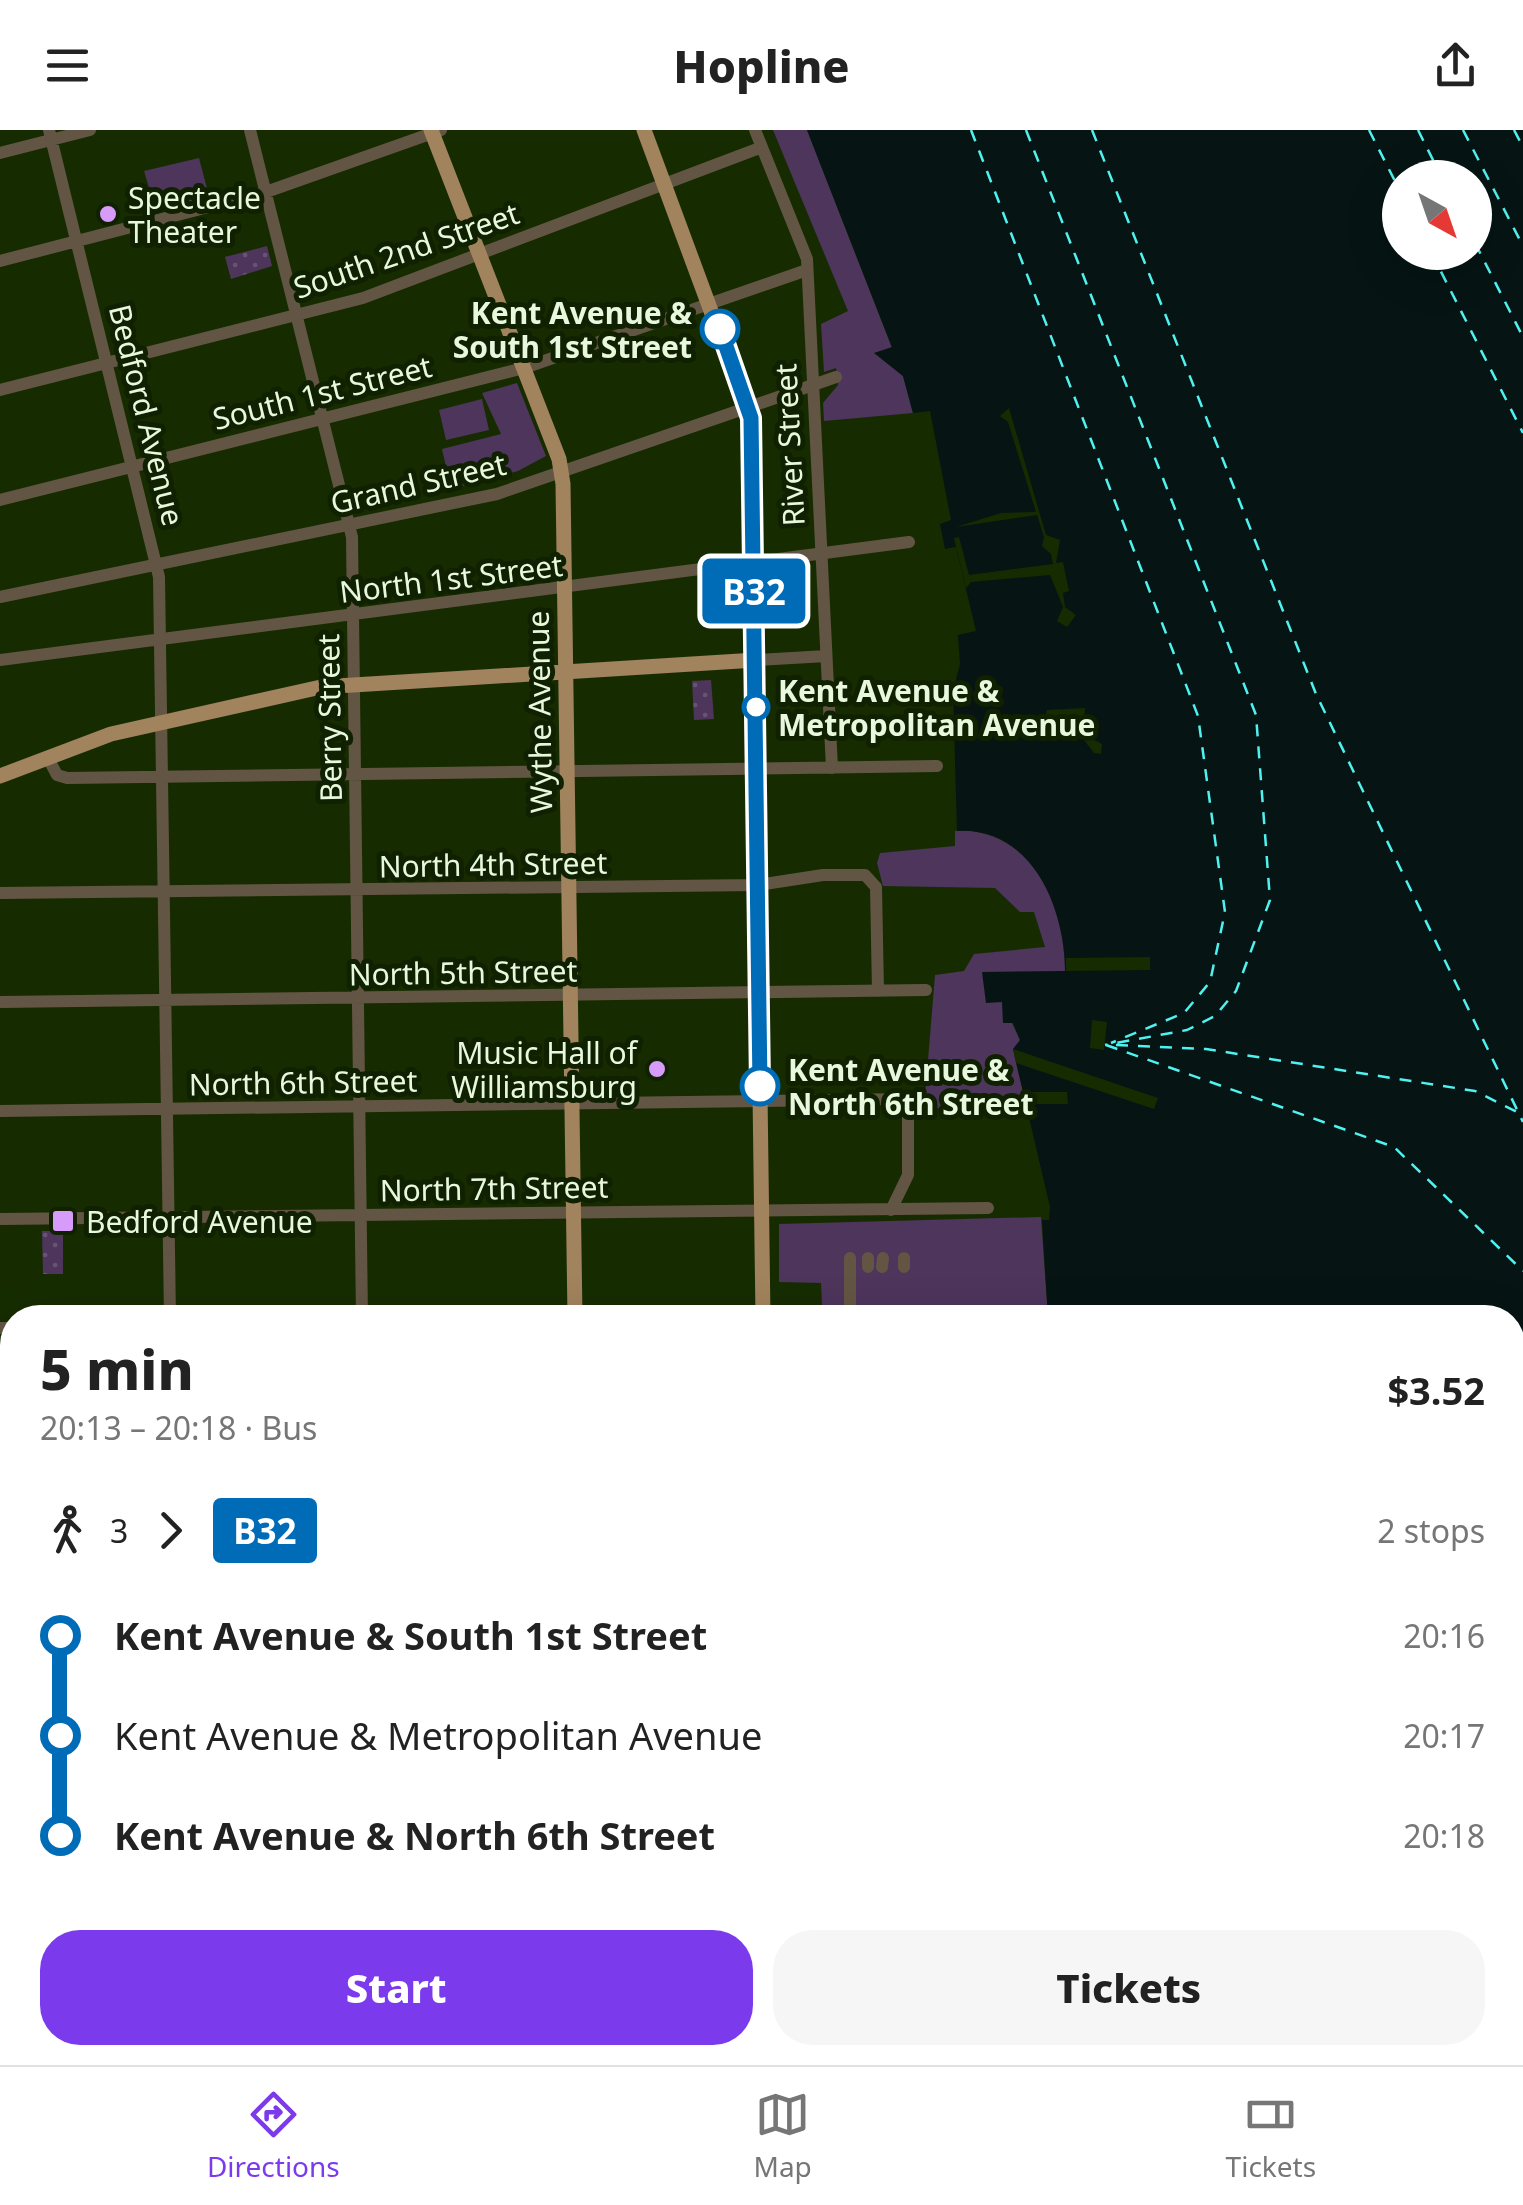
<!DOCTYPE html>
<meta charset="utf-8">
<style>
:root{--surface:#fff;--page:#f6f6f6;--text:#222;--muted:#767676;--line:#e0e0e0;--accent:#7c3aed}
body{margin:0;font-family:"Noto Sans",sans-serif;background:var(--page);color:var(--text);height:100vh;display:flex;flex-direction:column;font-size:38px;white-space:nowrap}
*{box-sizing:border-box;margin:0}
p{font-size:32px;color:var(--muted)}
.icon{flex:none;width:55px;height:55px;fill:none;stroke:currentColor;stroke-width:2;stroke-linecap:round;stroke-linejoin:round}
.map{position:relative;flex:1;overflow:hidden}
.drawer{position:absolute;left:0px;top:1175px;width:1525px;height:760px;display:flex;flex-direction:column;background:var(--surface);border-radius:40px 40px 0 0;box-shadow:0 10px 40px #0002}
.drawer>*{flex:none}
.badge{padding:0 20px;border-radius:8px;font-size:35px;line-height:65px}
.needle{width:65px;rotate:140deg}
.buttons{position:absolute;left:1382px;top:30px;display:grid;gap:20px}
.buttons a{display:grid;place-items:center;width:110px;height:110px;border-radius:50%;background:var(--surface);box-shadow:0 10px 40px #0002;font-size:50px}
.map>.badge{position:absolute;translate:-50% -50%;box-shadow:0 0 0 5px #fff}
.legs{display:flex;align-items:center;gap:15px;height:110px;padding:0 40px;font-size:32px}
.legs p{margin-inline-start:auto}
.head{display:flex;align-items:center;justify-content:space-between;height:170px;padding:0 40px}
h1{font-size:55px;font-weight:800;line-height:75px}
.button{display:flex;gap:20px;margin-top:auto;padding:20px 40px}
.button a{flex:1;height:115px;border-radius:40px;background:var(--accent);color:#fff;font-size:40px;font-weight:800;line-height:115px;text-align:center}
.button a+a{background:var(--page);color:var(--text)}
ul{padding:0 40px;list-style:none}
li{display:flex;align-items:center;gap:35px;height:100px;font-size:38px}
li i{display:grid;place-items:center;width:15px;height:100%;margin:0 12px;background:currentColor}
li i::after{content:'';width:25px;height:25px;margin:-12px;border:8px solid;border-radius:50%;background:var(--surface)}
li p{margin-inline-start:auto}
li:first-child i{background:linear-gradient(#0000 50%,currentColor 0)}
li:last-child i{background:linear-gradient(currentColor 50%,#0000 0)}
header{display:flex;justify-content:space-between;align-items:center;height:130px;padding:0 40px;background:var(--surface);font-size:45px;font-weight:800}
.tab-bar{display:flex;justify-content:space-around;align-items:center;height:140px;border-top:2px solid var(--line);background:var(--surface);font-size:28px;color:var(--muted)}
.tab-bar a{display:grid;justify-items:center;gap:5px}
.tab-bar .on{color:var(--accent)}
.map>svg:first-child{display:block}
.grass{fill:url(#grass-dots)}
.park{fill:#4d355b}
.water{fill:#061414;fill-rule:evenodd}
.pier{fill:#162c00}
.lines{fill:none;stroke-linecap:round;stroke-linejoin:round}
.ferry{stroke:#4ff2ef;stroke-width:2.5;stroke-dasharray:12 10;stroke-linecap:butt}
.minor{stroke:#635543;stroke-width:12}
.major{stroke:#a1835d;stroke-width:15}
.line-1-casing{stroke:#fff;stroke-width:22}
.line-1{stroke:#006cb7;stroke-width:15}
.poi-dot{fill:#d79bf9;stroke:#102101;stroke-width:4}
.stop-1-dot{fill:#fff;stroke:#006cb7;stroke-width:5}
.labels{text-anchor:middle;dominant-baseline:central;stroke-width:10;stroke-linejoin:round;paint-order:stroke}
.poi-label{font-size:30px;fill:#e8f8de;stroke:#102101;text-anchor:start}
.street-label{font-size:30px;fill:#e8f8de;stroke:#102101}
.stop-label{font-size:30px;font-weight:bold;fill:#e8f8de;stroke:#102101;text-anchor:start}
</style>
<header><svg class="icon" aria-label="menu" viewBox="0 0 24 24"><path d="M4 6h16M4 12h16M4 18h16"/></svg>Hopline<svg class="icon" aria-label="share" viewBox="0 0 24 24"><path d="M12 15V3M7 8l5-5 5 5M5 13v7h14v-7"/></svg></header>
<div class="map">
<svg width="1523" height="1935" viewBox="0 0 1523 1935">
<defs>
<pattern id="grass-dots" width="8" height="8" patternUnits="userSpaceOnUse" patternTransform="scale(2.5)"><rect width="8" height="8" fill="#4d355b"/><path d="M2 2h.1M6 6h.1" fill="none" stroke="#675372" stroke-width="1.8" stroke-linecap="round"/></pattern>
</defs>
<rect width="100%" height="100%" fill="#162c00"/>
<!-- grass -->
<path class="grass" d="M267,116l5,20 -41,13 -6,-22z
M711,550l3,39 -20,1 -2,-39z
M42,1101h21v43h-20z
M869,1923h150l-11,12h-131z"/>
<!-- park -->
<path class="park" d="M773,0h34l85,218 -17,5 28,23 10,37 -89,8 -1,-18 15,-18 -2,-17 -12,4 -3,-48 27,-13z
M199,28l10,38 -53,15 -12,-40z
M517,253l29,73 -28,15 -67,18 -9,-40 59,-15 -19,-41z
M482,269l7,31 -43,10 -7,-30z
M955,701c70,-5 107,66 111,127l84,-1 -148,45 18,38 -4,23 10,41 -102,5 11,-134 29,-4 10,-17 71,-7 -11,-35h-14l-25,-24 -112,-2 -6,-23 3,-10 75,-7z
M1041,1087l7,100h-269v-9l43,-3 -1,-22 -42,-1v-58z
M0,1642h12v280l157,1v12h-169z
M383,1923h51v12h-27z"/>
<!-- water -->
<path class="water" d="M807,0h716v1935h-102l-6,-12 97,-1v-734l-464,-1 -6,-97h7l1,-13 -37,-158 7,-9 -7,-17h-10l-1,-21 -16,1 -4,-31 83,-1c0,-62 -33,-145 -108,-140l-4,-140 7,-27 -2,-29 18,-4 -20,-84 -11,2 -5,-25 11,-4 -21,-109 -17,2 -10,-37 -29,-23 18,-6zM1400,48h75v74h-75z"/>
<!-- pier -->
<path class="pier" d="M1009,278l37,127 14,5 -4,23 7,-1 6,29 -6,2 2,14 11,8 -9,12 -10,-6 6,-14 -13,-32 -79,7 -5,6 -12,-50 5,-1 10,38 84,-11 -2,-10 -9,-8 2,-9 -7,-22 -81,12 45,-14 35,-1 -28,-90 -8,-6z
M1085,578l-3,26 20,10 -1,10 -7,-1 -14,-18 -1,-10 -24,2 -1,-9h-9l2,-8z
M1150,827v13l-84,1v-13z
M1092,890l15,2 -3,28 -14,-2z
M1013,919l145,49 -4,11 -138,-46z
M1026,962h41l1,12h-42z"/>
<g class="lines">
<!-- ferry -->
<path class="ferry" d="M971,0l227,586 27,196 -15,70 -26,31 -73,30
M1026,0l230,585 14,185 -34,91 -21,25 -28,14 -82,15
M1092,0l224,564 207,428
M1369,0l31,61
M1418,0l24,48
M1463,0l60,116
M1514,0l9,17
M1475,113l48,94
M1431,122l92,181
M1106,915l288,102 129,124
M1116,915l90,4 269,42 48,24"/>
<!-- minor -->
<path class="minor" d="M49,0l110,447 11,741
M250,0l102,407 10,781
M755,0l52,129 25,509
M0,23l90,-23
M0,131l266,-69 175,-62
M0,260l363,-92 399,-151
M0,370l524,-132 283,-98
M0,467l497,-103 339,-117
M0,530l909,-118
M756,530l70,-4
M48,628l9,17 10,3 870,-12
M0,763l758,-8 65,-10h42l11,12 2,104
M0,872l926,-12
M0,981l908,-12v76l-17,35
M0,1089l988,-11
M850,1128v47
M868,1128v9
M882,1137l1,-9
M904,1137v-9
M0,1198h12
M0,1306h12
M0,1415h12
M0,1523h12
M0,1631h12
M180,1922l1,13
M351,1922l24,13
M585,1922v13
M1211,1922l14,13
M311,1935l6,-13
M1118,1935l11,-13"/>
<!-- major -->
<path class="major" d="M431,0l128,329 4,25 12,834
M644,0l107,289 12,899
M0,646l111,-42 210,-47 435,-27
M848,1922l8,13"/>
</g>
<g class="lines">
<!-- line-1 casing -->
<g class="line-1-casing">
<path id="line-1" d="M720,199l31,89 9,668"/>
</g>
<!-- line-1 -->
<use href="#line-1" class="line-1"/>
</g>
<!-- markers -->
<g class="poi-dot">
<circle cx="108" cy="84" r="10"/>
<circle cx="657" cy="939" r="10"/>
<rect x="51" y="1079" width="24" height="24" rx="5"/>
</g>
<g class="stop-1-dot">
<circle cx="720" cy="199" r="18"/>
<circle cx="756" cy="577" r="12"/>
<circle cx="760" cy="956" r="18"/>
</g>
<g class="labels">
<!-- poi labels -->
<g class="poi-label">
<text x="128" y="67">Spectacle<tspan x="128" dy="34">Theater</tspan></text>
<text x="637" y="922" text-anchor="end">Music Hall of<tspan x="637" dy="34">Williamsburg</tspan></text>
<text x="86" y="1091">Bedford Avenue</text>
</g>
<!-- street labels -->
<g class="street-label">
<text transform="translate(406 120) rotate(-19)">South 2nd Street</text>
<text transform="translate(322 262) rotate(-14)">South 1st Street</text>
<text transform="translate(147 285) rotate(76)">Bedford Avenue</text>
<text transform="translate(789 315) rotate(-93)">River Street</text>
<text transform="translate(418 353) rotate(-13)">Grand Street</text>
<text transform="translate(451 448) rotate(-7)">North 1st Street</text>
<text transform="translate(539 582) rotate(-91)">Wythe Avenue</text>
<text transform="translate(329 588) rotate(-91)">Berry Street</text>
<text transform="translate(493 734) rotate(-1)">North 4th Street</text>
<text transform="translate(463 842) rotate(-1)">North 5th Street</text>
<text transform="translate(303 952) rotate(-1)">North 6th Street</text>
<text transform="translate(494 1058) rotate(-1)">North 7th Street</text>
</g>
<!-- stop labels -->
<g class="stop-label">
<text x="692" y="182" text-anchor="end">Kent Avenue &amp;<tspan x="692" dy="34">South 1st Street</tspan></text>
<text x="778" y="560">Kent Avenue &amp;<tspan x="778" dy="34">Metropolitan Avenue</tspan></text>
<text x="788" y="939">Kent Avenue &amp;<tspan x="788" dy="34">North 6th Street</tspan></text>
</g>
</g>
</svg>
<div class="buttons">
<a><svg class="needle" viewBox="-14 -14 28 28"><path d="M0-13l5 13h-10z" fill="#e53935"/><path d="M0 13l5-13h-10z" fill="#767676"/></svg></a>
</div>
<b class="badge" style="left:754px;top:461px;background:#006cb7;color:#fff">B32</b>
<section class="drawer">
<div class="head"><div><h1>5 min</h1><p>20:13 – 20:18 · Bus</p></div><b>$3.52</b></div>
<div class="legs"><svg class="icon" aria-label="walk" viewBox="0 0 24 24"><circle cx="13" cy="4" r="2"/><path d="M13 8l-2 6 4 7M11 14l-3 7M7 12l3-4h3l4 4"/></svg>3<svg class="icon" aria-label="forward" viewBox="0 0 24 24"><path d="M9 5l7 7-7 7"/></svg><b class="badge" style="background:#006cb7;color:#fff">B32</b><p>2 stops</p></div>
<ul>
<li><i style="color:#006cb7"></i><b>Kent Avenue &amp; South 1st Street</b><p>20:16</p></li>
<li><i style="color:#006cb7"></i><span>Kent Avenue &amp; Metropolitan Avenue</span><p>20:17</p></li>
<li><i style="color:#006cb7"></i><b>Kent Avenue &amp; North 6th Street</b><p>20:18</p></li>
</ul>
<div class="button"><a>Start</a><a>Tickets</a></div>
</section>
</div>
<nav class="tab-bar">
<a class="on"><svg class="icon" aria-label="directions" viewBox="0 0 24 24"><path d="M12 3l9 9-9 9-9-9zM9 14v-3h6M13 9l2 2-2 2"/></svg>Directions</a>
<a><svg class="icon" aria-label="map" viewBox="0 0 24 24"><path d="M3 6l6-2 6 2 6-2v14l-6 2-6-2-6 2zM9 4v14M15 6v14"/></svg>Map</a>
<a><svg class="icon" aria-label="tickets" viewBox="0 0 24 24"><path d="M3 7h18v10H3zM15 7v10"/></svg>Tickets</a>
</nav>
